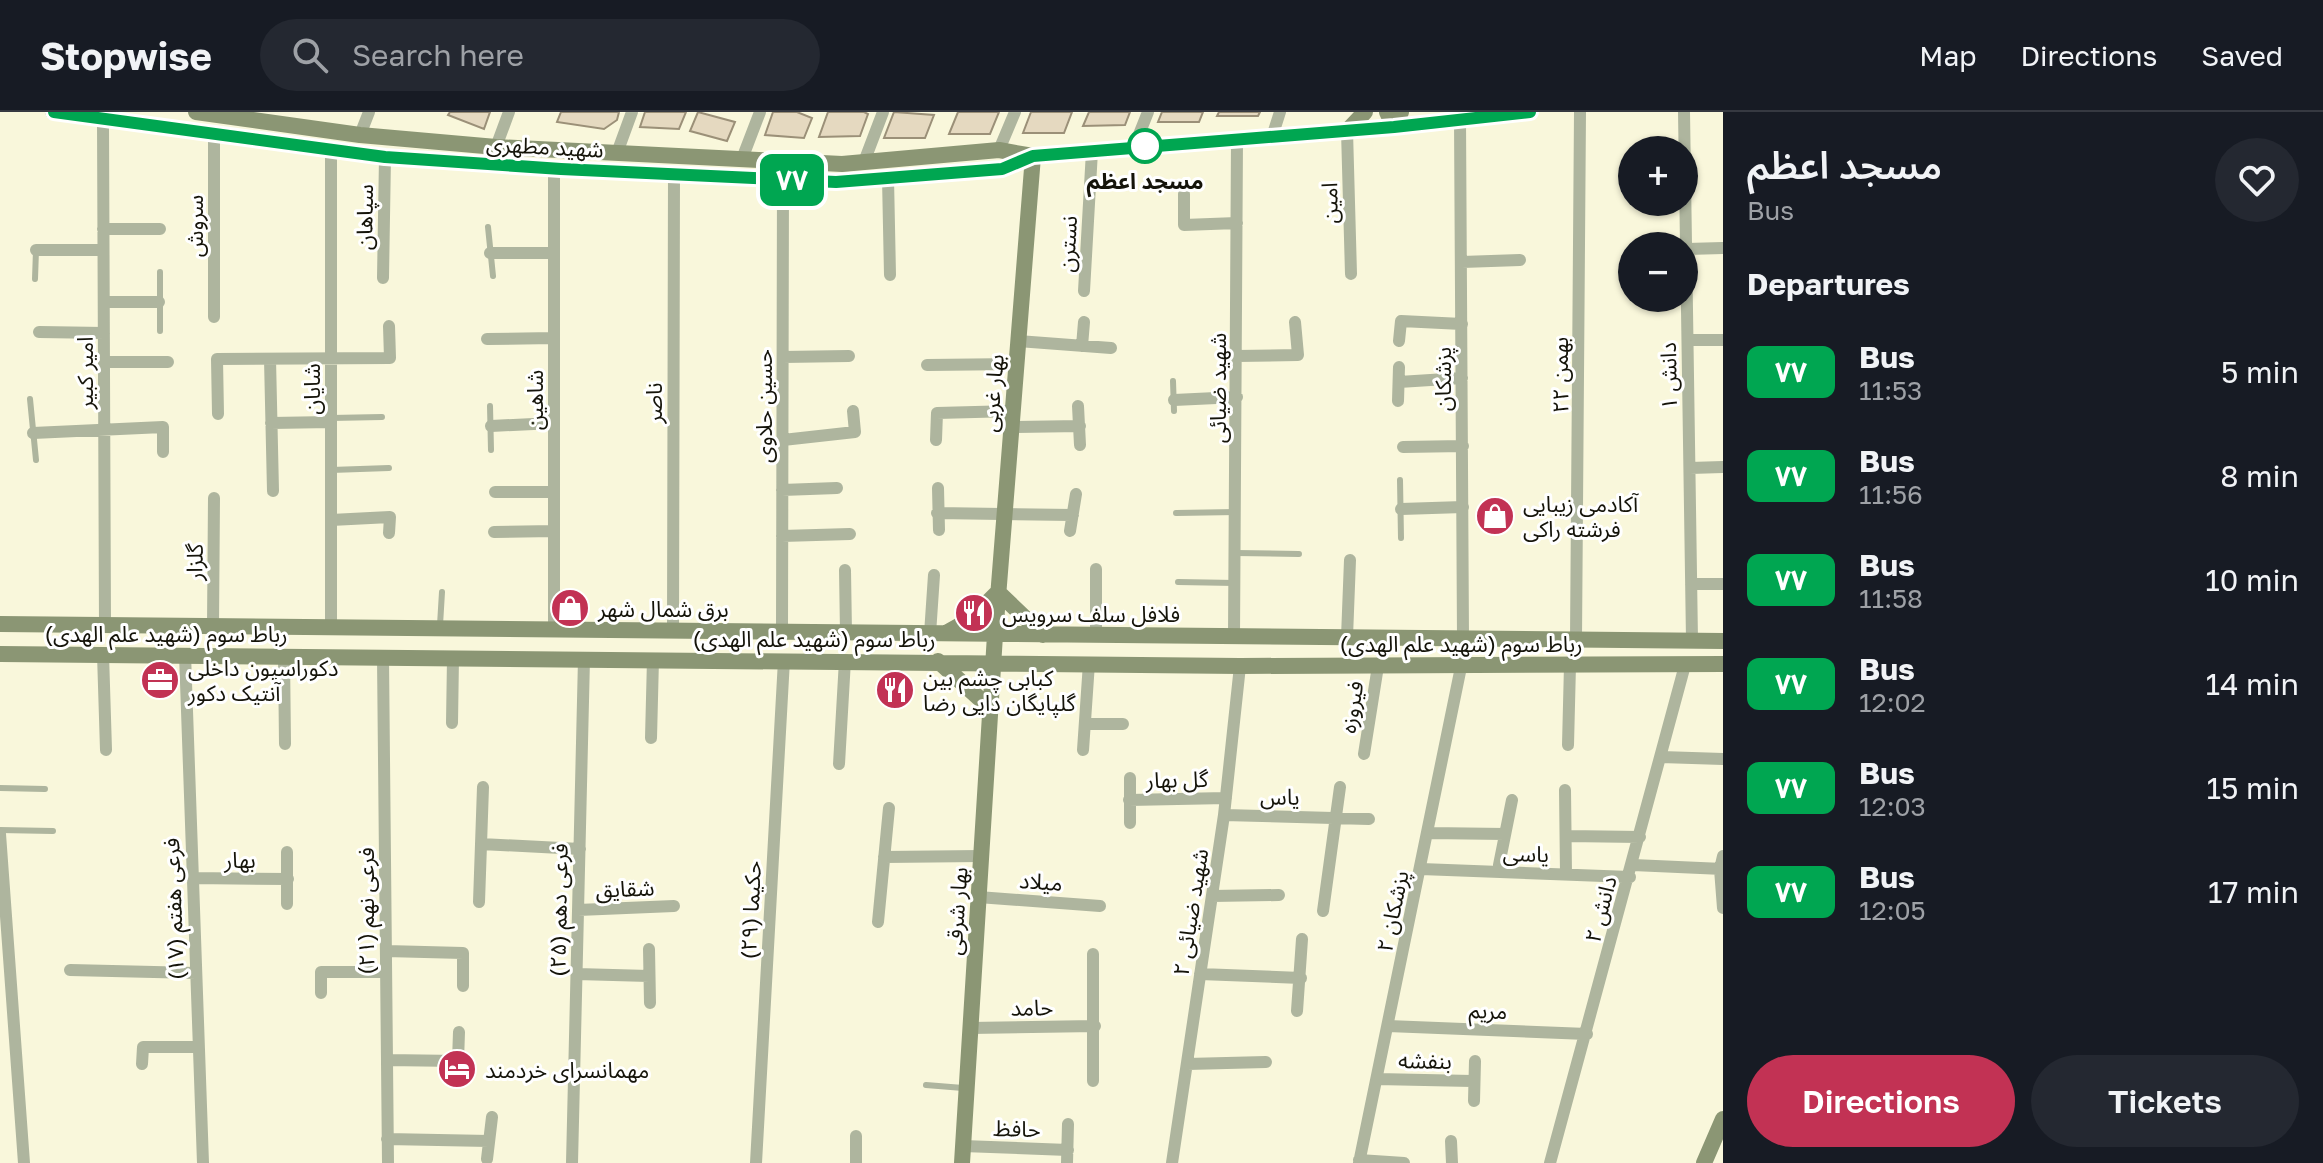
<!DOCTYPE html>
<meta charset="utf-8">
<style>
:root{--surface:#171b24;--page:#242831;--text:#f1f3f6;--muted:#9ea1a6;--line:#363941;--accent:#c23254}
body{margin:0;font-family:"Golos Text","Noto Sans Arabic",sans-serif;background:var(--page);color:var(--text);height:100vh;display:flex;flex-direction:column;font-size:30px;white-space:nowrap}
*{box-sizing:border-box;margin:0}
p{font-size:26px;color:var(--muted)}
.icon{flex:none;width:44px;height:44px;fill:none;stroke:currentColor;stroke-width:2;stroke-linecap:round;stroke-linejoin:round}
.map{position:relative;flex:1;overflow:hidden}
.drawer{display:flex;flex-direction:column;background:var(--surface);width:600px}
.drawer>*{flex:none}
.badge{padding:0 16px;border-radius:12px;font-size:28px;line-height:52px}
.tools{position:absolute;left:1618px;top:24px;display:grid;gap:16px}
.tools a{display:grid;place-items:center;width:80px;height:80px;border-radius:50%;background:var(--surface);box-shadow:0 2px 6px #0004;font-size:40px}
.map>.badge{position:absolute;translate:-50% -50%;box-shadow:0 0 0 4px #fff}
h2{padding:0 24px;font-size:30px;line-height:72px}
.round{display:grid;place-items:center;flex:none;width:84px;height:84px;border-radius:42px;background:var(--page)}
.overview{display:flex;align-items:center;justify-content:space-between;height:136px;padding:0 24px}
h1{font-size:38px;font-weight:600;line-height:60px}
.cta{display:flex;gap:16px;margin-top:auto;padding:16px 24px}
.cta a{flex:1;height:92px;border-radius:48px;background:var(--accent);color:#fff;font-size:32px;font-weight:600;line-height:92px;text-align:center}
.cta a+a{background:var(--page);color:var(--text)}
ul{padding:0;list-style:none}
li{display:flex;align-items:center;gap:24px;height:104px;padding:0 24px}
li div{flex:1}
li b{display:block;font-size:30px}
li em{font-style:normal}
li .badge{min-width:88px;font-weight:700;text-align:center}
header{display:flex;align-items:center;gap:48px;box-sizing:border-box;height:112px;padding:0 40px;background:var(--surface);border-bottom:2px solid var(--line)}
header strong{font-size:38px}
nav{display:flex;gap:44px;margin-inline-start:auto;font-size:28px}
.search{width:560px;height:72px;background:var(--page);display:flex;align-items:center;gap:20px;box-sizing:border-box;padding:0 28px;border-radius:44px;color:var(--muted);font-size:30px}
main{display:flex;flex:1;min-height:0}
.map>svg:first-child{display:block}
.building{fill:#e5d9c0;stroke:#9b9078;stroke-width:2}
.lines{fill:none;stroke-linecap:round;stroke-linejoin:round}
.lane{stroke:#aeb59e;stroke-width:6}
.street{stroke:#aeb59e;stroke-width:12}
.secondary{stroke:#8b9674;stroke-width:16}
.line-casing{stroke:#fff;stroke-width:18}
.line{stroke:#00a651;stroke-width:12}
.stop-dot{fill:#fff;stroke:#00a651;stroke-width:4}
.labels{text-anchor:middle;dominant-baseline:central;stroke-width:6;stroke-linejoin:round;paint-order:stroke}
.street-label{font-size:22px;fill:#15140a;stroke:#fff}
.stop-label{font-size:22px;font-weight:bold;fill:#15140a;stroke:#fff}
.poi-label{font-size:22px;fill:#15140a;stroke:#fff;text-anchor:start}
</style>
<header>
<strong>Stopwise</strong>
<div class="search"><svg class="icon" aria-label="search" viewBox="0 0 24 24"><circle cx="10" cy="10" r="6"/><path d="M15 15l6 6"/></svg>Search here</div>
<nav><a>Map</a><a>Directions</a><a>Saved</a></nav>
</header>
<main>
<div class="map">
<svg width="1723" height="1051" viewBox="0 0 1723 1051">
<rect width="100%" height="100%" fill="#f9f7db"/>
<!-- building -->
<path class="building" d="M450,0h40l-6,17 -36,-14z
M561,0h58l-2,8 -13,9 -47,-7z
M645,0h41l-7,17 -39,-2z
M698,0l37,10 -8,19 -37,-10z
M773,0h24l15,6 -8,20 -39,-3z
M828,0h36l4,2 -8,22 -41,1z
M894,0l40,3 -9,23h-41z
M958,0h41l-9,22h-41z
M1031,0h41l-8,21h-41z
M1089,0h41l-5,13 -42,1z
M1162,0h41l-4,10h-41z
M1219,0h41l-2,4h-41z"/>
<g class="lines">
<!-- lane -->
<path class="lane" d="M488,115l5,49
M160,160v59
M35,167l1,-29
M1173,269l1,30
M30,287l6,61
M490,294l1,44
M331,306l51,-1
M331,358l58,-2
M1400,368l1,58
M1176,401l60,-1
M1236,441l63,1
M1178,470l57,1
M440,513l2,-33
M0,676l45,1
M0,718l53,1
M926,973l37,3"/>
<!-- street -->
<path class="street" d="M1684,0l8,528
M1460,7l3,519
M103,9l2,504
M1347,19l4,143
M214,23v182
M360,23l9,-23
M1272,25l8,-25
M496,35l13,-35
M1134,35l14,-35
M999,38l16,-38
M617,41l15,-41
M742,47l18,-47
M864,50l19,-50
M554,57v461
M888,66l2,97
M1184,82v31l53,-2
M103,117h57
M1687,137l36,-1
M36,138h67
M490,141h63
M1462,150l58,-2
M383,166l2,-121
M1084,179l8,-140
M104,190h55
M39,220l65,1
M487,227l67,-1
M1688,228h35
M1018,229l93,7
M1399,229l2,-20 61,3
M1082,234l2,-24
M1237,244l61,-1 -3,-33
M783,245l66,-1
M270,247l3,132
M104,250h64
M927,253l90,-1
M1399,270l63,-4
M1174,288l63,-3
M1398,289l1,-34
M1078,294l2,39
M218,302l-1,-55 173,-1 -1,-32
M271,311l60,-1
M491,314l63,-3
M1011,315l69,-1
M33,321l130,-6v25
M783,328l72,-8 -2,-21
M936,328l1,-27 76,-2
M1403,335l60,-1
M1690,356l33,-1
M938,376l1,42
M782,378l55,-2
M495,380h58
M1401,397l62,-2
M937,401l136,2
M331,408l59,-3 -1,16
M1070,419l6,-37
M494,420l60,-1
M782,424l68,-2
M845,458l1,63
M1691,472h32
M213,514l1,-128
M331,516v-478
M673,520l1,-458
M782,520l1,-453
M930,522l4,-59
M1096,523v-66
M1234,524l3,-496
M1347,525l3,-77
M1576,527l4,-527
M103,542l3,96
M185,542l18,509
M284,544l1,88
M383,546l5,505
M452,611l1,-65
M1085,612h38
M651,626l2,-79
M1568,633l2,-80
M1083,638l6,-87
M1364,642l14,-88
M1661,645l62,2
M839,652l6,-104
M1565,678l1,84
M1129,688l97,-2
M1224,703l145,4
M1130,711v-45
M1429,721l76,1
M0,722l24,329
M1567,724l73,1
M481,732l99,5
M287,740v52
M1723,744l-3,13 3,39
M884,745l97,-1
M1499,753l13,-65
M1633,753l90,4
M1421,757l209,8
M192,766l96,1
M1212,784l67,-1
M978,785l122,9
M479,790l4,-115
M578,798l96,-4
M1323,799l17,-124
M878,810l11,-114
M649,837l1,54
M386,839l77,2v33
M70,858l126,3
M577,862l72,2
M1200,862l101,4
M321,881v-21h65
M1297,899l5,-72
M1388,914l199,8
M970,916l125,-2
M387,948l71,1 1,-29
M142,952l1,-17h55
M1187,952l79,-2
M1377,967l95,2
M1093,969v-127
M1474,989l1,-40
M856,1024v27
M387,1027l102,2
M1451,1029l1,22
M963,1034l105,4
M487,1047l5,-42
M1359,1048l45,3
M572,1051l12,-504
M756,1051l28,-503
M1067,1051l1,-39
M1172,1051l52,-348 16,-149
M1359,1051l102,-496
M1550,1051l135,-498"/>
<!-- secondary -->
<path class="secondary" d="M53,0l332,45 176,12 275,13 166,-13 31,-13
M196,0l164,23 136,12 346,17 157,-14 34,6 361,-29 135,-15
M1387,0l7,15 7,-15
M1347,19l18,-19
M0,512l1723,17
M946,521l25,-14 27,-27 45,43
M0,542l1240,12 483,-2
M938,549l52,47
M962,1051l33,-528 38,-479
M1704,1051l19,-44"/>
</g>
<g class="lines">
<!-- line casing -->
<g class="line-casing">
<path id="line" d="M54,0l331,45 176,12 275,13 166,-13 31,-13 361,-29 136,-15"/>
</g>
<!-- line -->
<use href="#line" class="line"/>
</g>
<!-- icons -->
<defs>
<g id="shop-disc" transform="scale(2)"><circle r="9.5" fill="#c23254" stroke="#fff"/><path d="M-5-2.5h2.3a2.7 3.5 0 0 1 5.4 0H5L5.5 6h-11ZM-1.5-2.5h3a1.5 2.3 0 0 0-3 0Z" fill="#fff"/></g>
<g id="restaurant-disc" transform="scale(2)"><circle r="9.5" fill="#c23254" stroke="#fff"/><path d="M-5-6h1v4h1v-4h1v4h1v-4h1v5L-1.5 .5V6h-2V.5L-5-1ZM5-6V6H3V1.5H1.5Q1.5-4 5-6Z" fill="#fff"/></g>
<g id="office-disc" transform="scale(2)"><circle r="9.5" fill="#c23254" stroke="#fff"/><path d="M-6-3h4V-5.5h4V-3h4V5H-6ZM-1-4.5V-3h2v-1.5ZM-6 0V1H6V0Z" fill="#fff"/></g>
<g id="hotel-disc" transform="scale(2)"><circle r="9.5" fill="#c23254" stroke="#fff"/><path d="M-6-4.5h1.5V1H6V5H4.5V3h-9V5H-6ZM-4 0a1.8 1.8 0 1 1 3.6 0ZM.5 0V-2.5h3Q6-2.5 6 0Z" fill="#fff"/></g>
</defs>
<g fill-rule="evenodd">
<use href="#shop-disc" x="1495" y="404"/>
<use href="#shop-disc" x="570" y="496"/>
<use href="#restaurant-disc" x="974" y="501"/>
<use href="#office-disc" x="160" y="568"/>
<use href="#restaurant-disc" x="895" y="578"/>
<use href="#hotel-disc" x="457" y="957"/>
</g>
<!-- markers -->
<circle class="stop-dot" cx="1145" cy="34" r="16"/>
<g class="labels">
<!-- street labels -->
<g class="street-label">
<text transform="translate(545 34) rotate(3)">شهید مطهری</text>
<text transform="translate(1329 91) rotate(-91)">امین</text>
<text transform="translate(364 105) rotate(-89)">سپاهان</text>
<text transform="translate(194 114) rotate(-90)">سروش</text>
<text transform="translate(1067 132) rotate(-87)">نسترن</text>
<text transform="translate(84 261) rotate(-90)">امیر کبیر</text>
<text transform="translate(1559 263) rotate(-90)">۲۲ بهمن</text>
<text transform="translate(1668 264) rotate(-91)">دانش ۱</text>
<text transform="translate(1442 267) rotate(-90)">پزشکان</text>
<text transform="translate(1217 276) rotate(-90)">شهید ضیائی</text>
<text transform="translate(311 277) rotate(-90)">شایان</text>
<text transform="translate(992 281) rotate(-85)">بهار غربی</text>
<text transform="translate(534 288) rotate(-90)">شاهین</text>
<text transform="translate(653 291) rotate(-90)">ناصر</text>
<text transform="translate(763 294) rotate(-90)">حسین حلاوی</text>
<text transform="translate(194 450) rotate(-89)">گلزار</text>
<text x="166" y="521">رباط سوم (شهید علم الهدی)</text>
<text x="814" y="526">رباط سوم (شهید علم الهدی)</text>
<text x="1461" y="531">رباط سوم (شهید علم الهدی)</text>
<text transform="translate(1351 595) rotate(-81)">فیروزه</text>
<text transform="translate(1177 667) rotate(-1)">گل بهار</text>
<text transform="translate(1280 684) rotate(1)">یاس</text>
<text transform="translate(1526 741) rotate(2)">یاسی</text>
<text x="240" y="747">بهار</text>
<text transform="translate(1041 769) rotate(4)">میلاد</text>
<text transform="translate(625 776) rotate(-2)">شقایق</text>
<text transform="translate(173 797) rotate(-92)">فرعی هفتم (۱۷)</text>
<text transform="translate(1600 797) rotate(-75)">دانش ۲</text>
<text transform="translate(558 798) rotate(-89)">فرعی دهم (۲۵)</text>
<text transform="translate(750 798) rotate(-87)">حکیما (۲۹)</text>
<text transform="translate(365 799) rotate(-90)">فرعی نهم (۲۱)</text>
<text transform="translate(956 799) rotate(-86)">بهار شرقی</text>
<text transform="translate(1392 799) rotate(-78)">پزشکان ۲</text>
<text transform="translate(1190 800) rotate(-81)">شهید ضیائی ۲</text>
<text transform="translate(1032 895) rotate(-1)">حامد</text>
<text transform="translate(1488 898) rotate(2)">مریم</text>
<text transform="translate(1425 948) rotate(1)">بنفشه</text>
<text transform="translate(1017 1016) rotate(2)">حافظ</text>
</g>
<!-- stop labels -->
<g class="stop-label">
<text x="1145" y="68">مسجد اعظم</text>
</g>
<!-- poi labels -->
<g class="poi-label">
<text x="1523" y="391">آکادمی زیبایی<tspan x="1523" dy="25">فرشته راکی</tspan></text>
<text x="598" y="496">برق شمال شهر</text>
<text x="1002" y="501">فلافل سلف سرویس</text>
<text x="188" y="555">دکوراسیون داخلی<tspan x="188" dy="25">آنتیک دکور</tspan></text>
<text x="923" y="565">کبابی چشم بین<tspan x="923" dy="25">گلپایگان دایی رضا</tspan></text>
<text x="485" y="957">مهمانسرای خردمند</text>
</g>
</g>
</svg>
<div class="tools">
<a>+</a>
<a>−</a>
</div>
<b class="badge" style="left:792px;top:68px;background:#00a651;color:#fff">۷۷</b>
</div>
<section class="drawer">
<div class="overview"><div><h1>مسجد اعظم</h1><p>Bus</p></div><a class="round"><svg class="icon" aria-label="heart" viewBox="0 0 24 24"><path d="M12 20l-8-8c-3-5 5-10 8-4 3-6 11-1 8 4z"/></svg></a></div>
<h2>Departures</h2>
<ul>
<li><span class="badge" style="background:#00a651;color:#fff">۷۷</span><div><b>Bus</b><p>11:53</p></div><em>5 min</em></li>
<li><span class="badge" style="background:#00a651;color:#fff">۷۷</span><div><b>Bus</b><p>11:56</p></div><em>8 min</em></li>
<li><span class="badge" style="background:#00a651;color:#fff">۷۷</span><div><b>Bus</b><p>11:58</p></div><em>10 min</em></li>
<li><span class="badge" style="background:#00a651;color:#fff">۷۷</span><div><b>Bus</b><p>12:02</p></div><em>14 min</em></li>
<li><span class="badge" style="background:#00a651;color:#fff">۷۷</span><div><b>Bus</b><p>12:03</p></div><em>15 min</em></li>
<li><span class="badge" style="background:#00a651;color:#fff">۷۷</span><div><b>Bus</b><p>12:05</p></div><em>17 min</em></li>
</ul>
<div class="cta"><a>Directions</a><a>Tickets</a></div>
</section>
</main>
